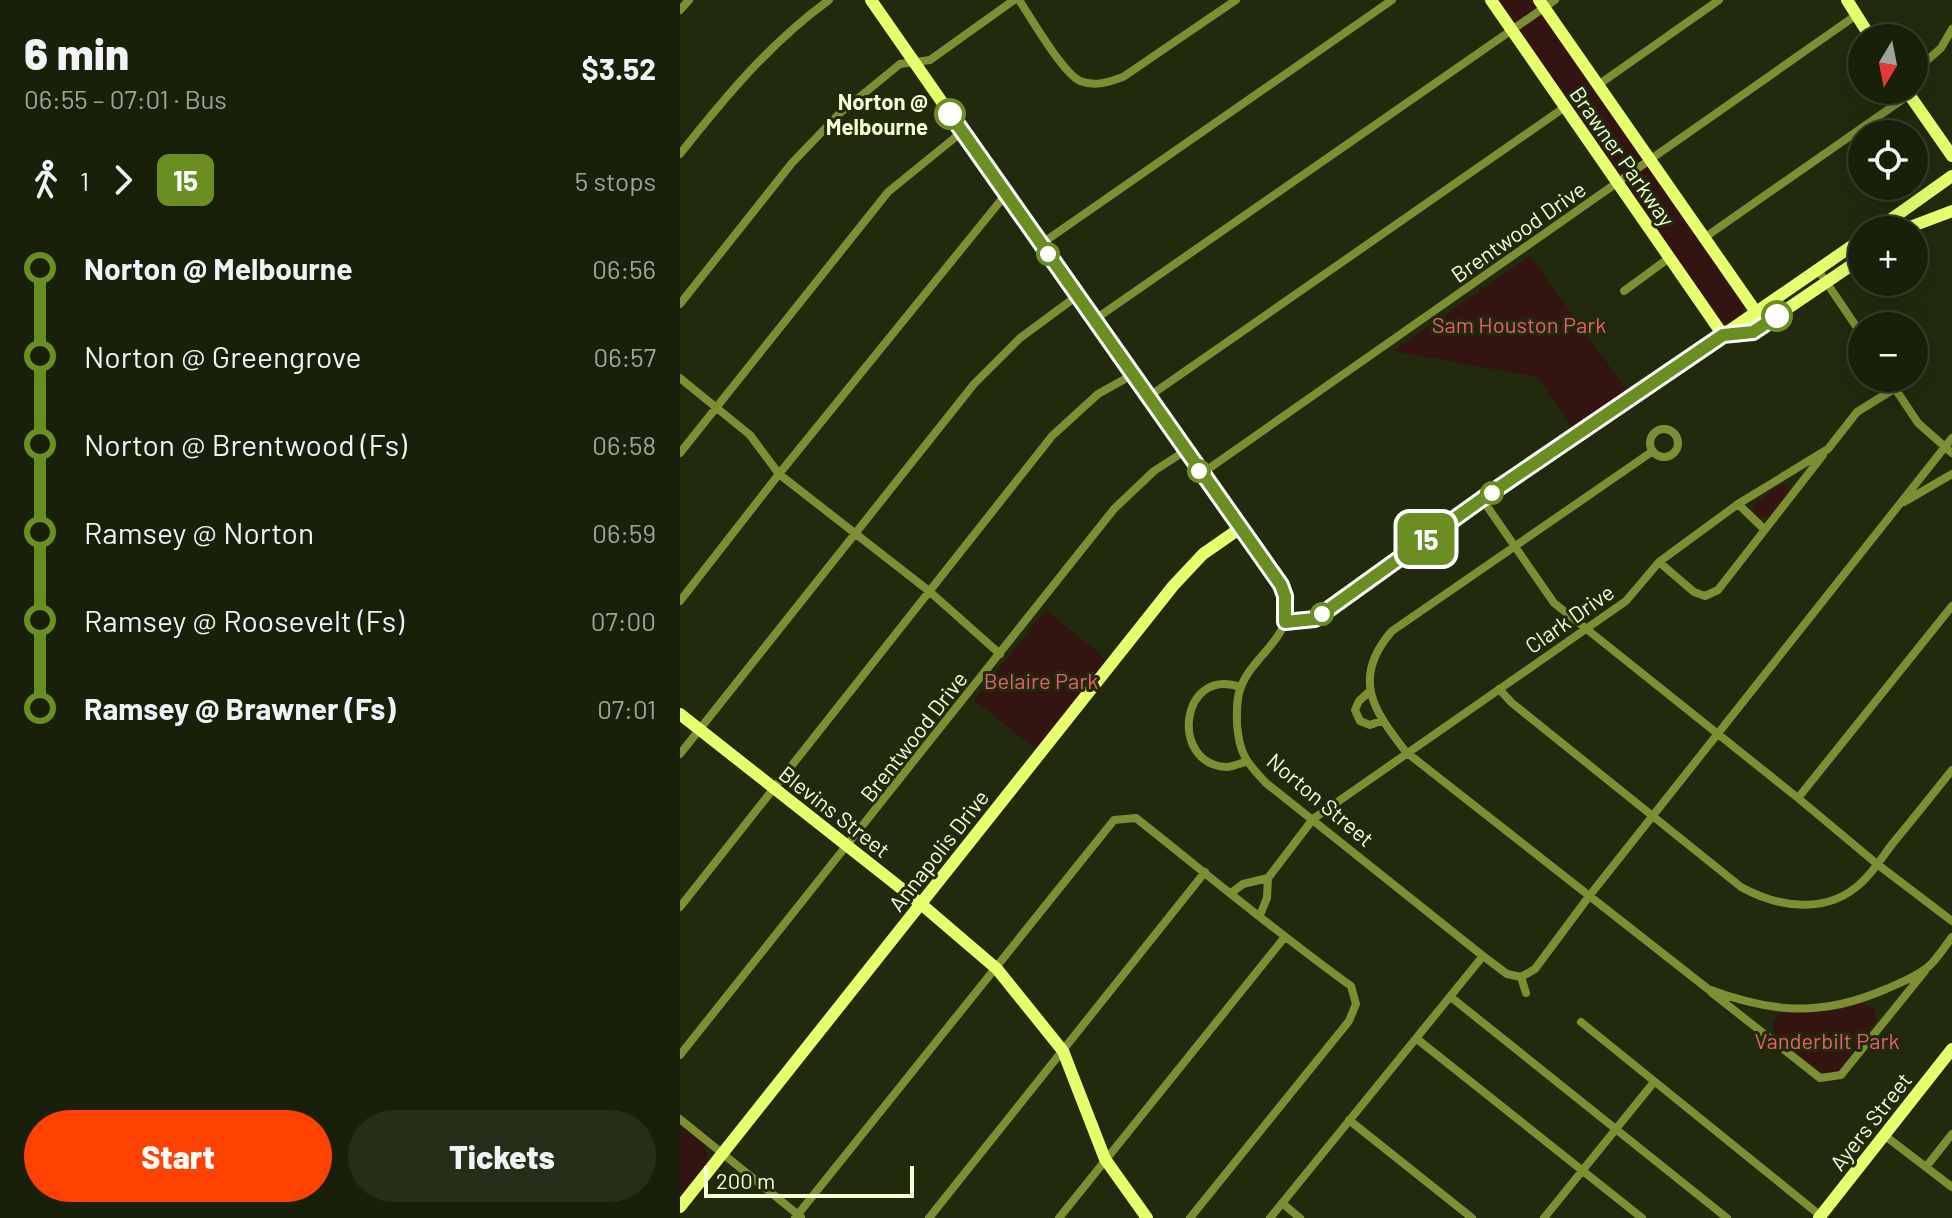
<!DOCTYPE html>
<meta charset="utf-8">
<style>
:root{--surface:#19200a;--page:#262d18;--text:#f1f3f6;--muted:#9fa39c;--line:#373e2b;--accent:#ff4102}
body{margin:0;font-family:Barlow,sans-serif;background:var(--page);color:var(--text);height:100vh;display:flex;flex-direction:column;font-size:30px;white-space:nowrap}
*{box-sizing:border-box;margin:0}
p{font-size:26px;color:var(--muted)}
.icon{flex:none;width:44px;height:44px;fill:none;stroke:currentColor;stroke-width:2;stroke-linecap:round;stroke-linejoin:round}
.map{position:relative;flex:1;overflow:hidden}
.drawer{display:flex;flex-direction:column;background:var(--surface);width:680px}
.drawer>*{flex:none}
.badge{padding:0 16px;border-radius:12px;font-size:28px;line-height:52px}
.needle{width:52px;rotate:190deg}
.controls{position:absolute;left:1168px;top:24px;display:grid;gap:16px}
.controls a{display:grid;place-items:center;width:80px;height:80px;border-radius:50%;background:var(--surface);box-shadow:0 8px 32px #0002,0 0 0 2px var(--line);font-size:40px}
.scale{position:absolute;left:24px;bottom:20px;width:210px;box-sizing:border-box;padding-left:8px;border:4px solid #f4ffd6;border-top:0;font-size:22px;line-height:28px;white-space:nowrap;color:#f4ffd6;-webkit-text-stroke:6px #212a0d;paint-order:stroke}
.map>.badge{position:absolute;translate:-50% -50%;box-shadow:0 0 0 4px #fff}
.legs{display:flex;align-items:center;gap:12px;height:88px;padding:0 24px;font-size:26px}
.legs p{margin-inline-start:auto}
.overview{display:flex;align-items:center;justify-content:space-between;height:136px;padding:0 24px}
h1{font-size:44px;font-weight:800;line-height:60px}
.cta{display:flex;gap:16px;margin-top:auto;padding:16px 24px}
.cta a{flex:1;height:92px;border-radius:48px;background:var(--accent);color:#fff;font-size:32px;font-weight:800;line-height:92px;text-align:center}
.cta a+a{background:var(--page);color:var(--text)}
ul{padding:0 24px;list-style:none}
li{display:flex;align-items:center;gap:28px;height:88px;font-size:30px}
li i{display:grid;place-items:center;width:12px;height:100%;margin:0 10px;background:currentColor}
li i::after{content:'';width:20px;height:20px;margin:-10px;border:6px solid;border-radius:50%;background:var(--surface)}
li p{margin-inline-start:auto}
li:first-child i{background:linear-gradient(#0000 50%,currentColor 0)}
li:last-child i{background:linear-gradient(currentColor 50%,#0000 0)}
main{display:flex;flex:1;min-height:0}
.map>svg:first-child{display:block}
.green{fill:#341410}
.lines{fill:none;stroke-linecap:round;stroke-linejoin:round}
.street{stroke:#7d8e33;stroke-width:8}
.secondary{stroke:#e6ff6d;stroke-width:12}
.line-1-casing{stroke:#fff;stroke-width:18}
.line-1{stroke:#6b8e23;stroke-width:12}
.stop-1-dot{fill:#fff;stroke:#6b8e23;stroke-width:4}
.labels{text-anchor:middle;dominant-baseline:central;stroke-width:6;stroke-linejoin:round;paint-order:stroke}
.stop-label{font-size:22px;font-weight:bold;fill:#f4ffd6;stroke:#212a0d;text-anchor:end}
.street-label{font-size:22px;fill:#f4ffd6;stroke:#212a0d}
.park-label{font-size:22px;fill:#ed5d6c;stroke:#212a0d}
</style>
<main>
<section class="drawer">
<div class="overview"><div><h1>6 min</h1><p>06:55 – 07:01 · Bus</p></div><b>$3.52</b></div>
<div class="legs"><svg class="icon" aria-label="walk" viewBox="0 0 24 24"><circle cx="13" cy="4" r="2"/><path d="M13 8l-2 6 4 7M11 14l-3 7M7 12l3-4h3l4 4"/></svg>1<svg class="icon" aria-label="forward" viewBox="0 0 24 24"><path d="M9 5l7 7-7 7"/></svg><b class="badge" style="background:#6b8e23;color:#fff">15</b><p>5 stops</p></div>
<ul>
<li><i style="color:#6b8e23"></i><b>Norton @ Melbourne</b><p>06:56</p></li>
<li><i style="color:#6b8e23"></i><span>Norton @ Greengrove</span><p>06:57</p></li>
<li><i style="color:#6b8e23"></i><span>Norton @ Brentwood (Fs)</span><p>06:58</p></li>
<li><i style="color:#6b8e23"></i><span>Ramsey @ Norton</span><p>06:59</p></li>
<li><i style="color:#6b8e23"></i><span>Ramsey @ Roosevelt (Fs)</span><p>07:00</p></li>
<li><i style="color:#6b8e23"></i><b>Ramsey @ Brawner (Fs)</b><p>07:01</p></li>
</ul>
<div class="cta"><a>Start</a><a>Tickets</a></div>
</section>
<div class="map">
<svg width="1272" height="1218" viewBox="0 0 1272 1218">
<rect width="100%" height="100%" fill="#212a0d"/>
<!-- green -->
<path class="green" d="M816,0h38l211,303 -3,12 -10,7 -10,1z
M850,256l98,136 -55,36 -36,-51 -144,-26z
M1101,484l7,2 1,7 -19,23 -11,1 -6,-7v-5z
M366,610l62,51 -71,89 -63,-50z
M1182,1003l12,6 3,11 -39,52 -11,3 -5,-2 -46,-37 -4,-11 2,-5 8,-8 57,-2z
M0,1125l25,20 4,16 -29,41z"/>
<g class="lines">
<!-- street -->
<path class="street" d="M339,0c12,18 43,72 61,81 15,6 29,1 43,-4l113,-77
M0,10l9,-10
M1234,72l27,-24 11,-19
M918,85l121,-85
M0,154c45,-57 90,-111 149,-154
M1024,238l205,-143
M361,244l351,-244
M1138,270l44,65
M944,291l45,-33
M0,304l112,-141 48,-50 60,-49 30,-4 84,-60
M414,320l461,-320
M0,378l70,57 29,39 150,117 71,63
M1208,378l30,45 34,30
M468,397l417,-290
M970 443a14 14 0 1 1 28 0a14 14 0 1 1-28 0Z
M973,451l-261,180c-41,47 -19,79 14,121l302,237c64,24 114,28 178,0 14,-6 32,-13 43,-23 9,-8 16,-20 23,-29
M0,453l208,-261 75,-61
M521,474l654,-458
M802,499l72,104 244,195 79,66 75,57
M1224,502l48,-28
M1058,504l26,25
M559,529c13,18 40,45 46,66 12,41 -32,59 -44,92 -5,11 -4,25 -4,37 2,29 9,38 29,59l217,173 24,18 14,3
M979,562l35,30 11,4 13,-6 105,-135
M0,601l99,-127 227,-280
M605,622l30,-3 167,-120 241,-164
M560,687c-60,-21 -71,78 -13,80 6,0 13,-4 19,-5
M819,689l13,14 229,184c38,21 87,28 121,-5 12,-11 21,-26 31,-39 20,-24 39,-48 59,-73
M690,691l-11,10 -4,9 5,11 10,4 11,-4
M0,754l294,-370 46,-46 57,-42
M1118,798l154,-192
M551,893l12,-9 25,-6
M0,907l372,-471 46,-42 34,-19
M580,915l7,-17 1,-20 45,-59 313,-218 33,-39 79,-58 90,-55 29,-37 37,-23
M841,977l14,-8 55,-74 362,-457
M841,977l5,16
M1031,992l109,86 21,-3 84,-104
M772,998l275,220
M901,1022l240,194
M737,1039l225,179
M0,1055l434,-546 40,-38 31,-20
M0,1119l121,98
M669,1120l123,98
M1204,1135l68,52
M1246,1167l26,-33
M602,1203l18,15
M115,1218l319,-398 22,-2c72,57 141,115 215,168l5,18 -7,17 -159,197
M249,1218l276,-346
M379,1218l225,-280
M590,1218l213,-262
M864,1218l110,-136"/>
<!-- secondary -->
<path class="secondary" d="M811,0l232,335
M859,0l217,312 1,12 -4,8
M1167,0l24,38
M1226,90l46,66
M1196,230l76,-54
M1222,230l50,-19
M1043,335l139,-96
M1043,335l30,-3 109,-74
M0,714l241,190 76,65 66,82 42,108 42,59
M0,1207l493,-621 30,-32 36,-25 -368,-529
M1139,1218l133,-169"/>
</g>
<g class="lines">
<!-- line-1 casing -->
<g class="line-1-casing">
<path id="line-1" d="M270,114l331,471 4,11v26l30,-3 167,-120 241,-164 30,-3 24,-16"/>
</g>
<!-- line-1 -->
<use href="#line-1" class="line-1"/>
</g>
<!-- markers -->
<g class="stop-1-dot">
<circle cx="270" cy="114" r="14"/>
<circle cx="368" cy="254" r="10"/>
<circle cx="1097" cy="316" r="14"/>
<circle cx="519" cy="471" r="10"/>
<circle cx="812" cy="493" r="10"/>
<circle cx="642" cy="614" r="10"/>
</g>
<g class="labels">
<!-- stop labels -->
<g class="stop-label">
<text x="248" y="101">Norton @<tspan x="248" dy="25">Melbourne</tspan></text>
</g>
<!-- street labels -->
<g class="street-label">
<text transform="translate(943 156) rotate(55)">Brawner Parkway</text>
<text transform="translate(838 231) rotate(-35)">Brentwood Drive</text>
<text transform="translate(889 618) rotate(-35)">Clark Drive</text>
<text transform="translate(233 736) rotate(-52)">Brentwood Drive</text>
<text transform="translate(641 799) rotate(40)">Norton Street</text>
<text transform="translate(155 811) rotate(38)">Blevins Street</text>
<text transform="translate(258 850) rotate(-52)">Annapolis Drive</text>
<text transform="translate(1190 1121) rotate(-52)">Ayers Street</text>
</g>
<!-- park labels -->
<g class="park-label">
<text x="839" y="324">Sam Houston Park</text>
<text x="361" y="680">Belaire Park</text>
<text x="1147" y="1040">Vanderbilt Park</text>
</g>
</g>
</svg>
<div class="controls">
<a><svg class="needle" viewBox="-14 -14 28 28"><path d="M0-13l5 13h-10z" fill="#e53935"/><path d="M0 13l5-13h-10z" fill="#9fa39c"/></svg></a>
<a><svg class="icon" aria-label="locate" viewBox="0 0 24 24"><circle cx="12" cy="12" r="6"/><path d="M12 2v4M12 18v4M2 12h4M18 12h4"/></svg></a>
<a>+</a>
<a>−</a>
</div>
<div class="scale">200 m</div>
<b class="badge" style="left:746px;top:539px;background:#6b8e23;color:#fff">15</b>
</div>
</main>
